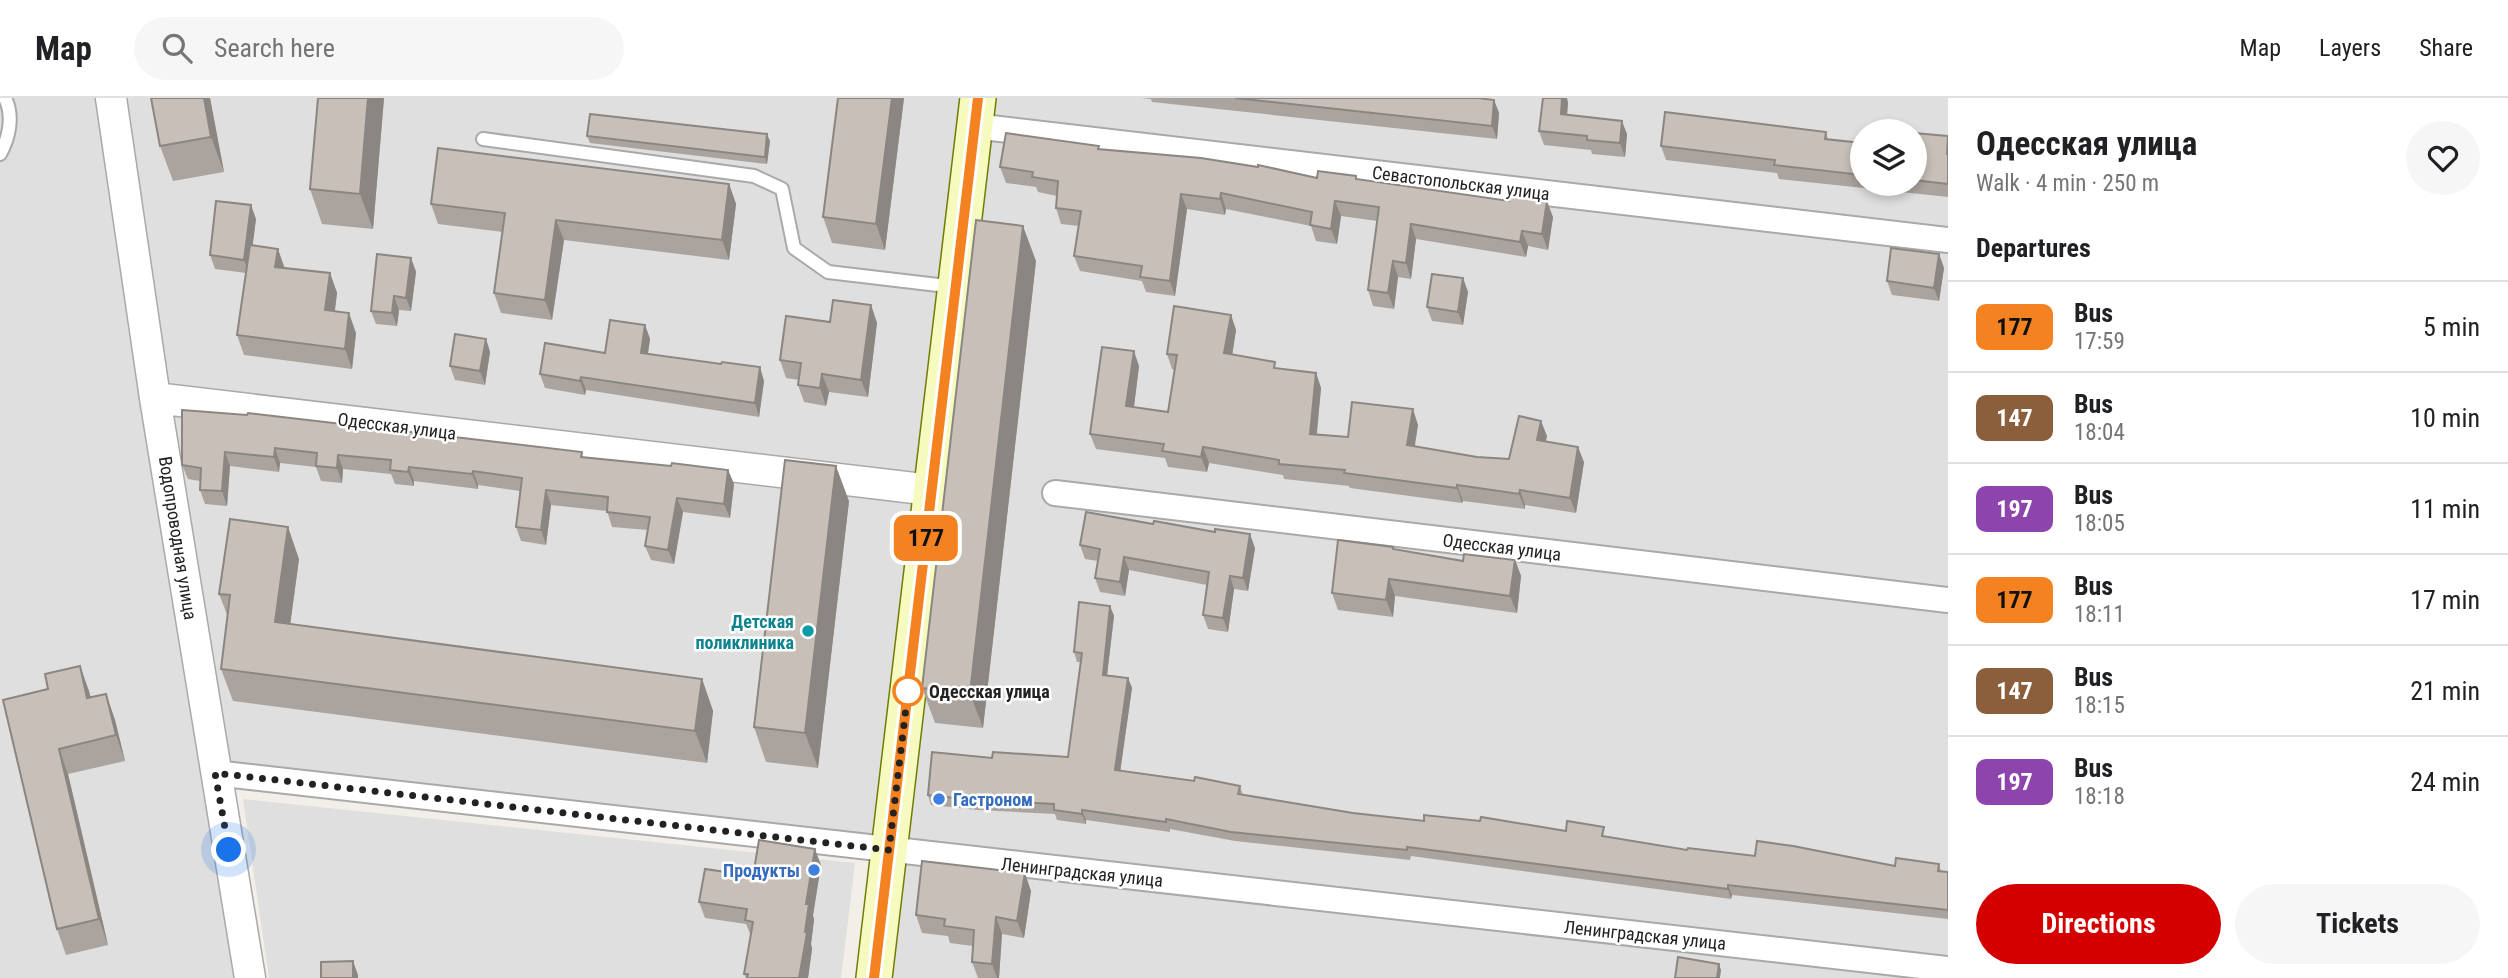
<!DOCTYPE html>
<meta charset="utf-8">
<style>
:root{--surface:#fff;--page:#f6f6f6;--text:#202124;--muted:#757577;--line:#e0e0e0;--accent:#d40000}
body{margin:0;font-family:"Roboto Condensed",sans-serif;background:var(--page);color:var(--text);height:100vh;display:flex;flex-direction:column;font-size:26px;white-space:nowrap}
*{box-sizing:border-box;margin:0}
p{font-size:23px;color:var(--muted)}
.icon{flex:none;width:38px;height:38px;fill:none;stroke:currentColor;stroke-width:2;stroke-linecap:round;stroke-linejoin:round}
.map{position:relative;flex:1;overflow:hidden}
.details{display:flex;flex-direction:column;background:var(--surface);width:560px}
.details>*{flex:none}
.badge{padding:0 14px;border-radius:10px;font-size:24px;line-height:46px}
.tools{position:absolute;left:1850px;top:21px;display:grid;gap:14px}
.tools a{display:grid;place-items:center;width:77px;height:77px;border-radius:50%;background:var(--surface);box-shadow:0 4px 10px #0003;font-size:35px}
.you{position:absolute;width:35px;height:35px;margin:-18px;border:5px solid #fff;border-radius:50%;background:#1a73e8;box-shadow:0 0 0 10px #1a73e833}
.map>.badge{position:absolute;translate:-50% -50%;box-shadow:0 0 0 4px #fff}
h2{padding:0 28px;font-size:26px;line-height:63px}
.round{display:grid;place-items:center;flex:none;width:74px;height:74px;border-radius:37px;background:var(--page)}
.overview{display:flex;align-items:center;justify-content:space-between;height:119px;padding:0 28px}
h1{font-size:33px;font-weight:700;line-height:52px}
.cta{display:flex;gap:14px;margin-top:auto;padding:14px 28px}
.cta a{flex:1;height:80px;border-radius:42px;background:var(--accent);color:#fff;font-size:28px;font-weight:700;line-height:80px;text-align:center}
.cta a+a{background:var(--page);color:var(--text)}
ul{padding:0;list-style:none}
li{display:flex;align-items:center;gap:21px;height:91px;padding:0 28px;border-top:2px solid var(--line)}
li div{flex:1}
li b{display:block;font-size:26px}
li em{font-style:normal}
li .badge{min-width:77px;font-weight:700;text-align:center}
header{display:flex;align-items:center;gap:42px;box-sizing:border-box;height:98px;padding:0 35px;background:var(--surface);border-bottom:2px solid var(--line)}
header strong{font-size:33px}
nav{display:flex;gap:38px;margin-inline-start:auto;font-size:24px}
.search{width:490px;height:63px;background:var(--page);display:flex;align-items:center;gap:18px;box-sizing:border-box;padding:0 24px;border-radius:38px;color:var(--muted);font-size:26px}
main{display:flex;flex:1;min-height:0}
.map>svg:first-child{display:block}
.residential{fill:#e0dfdf;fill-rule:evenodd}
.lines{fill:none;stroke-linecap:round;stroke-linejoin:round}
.service-casing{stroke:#a9a9a9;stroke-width:16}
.minor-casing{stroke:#a9a9a9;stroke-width:28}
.tertiary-casing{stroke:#a9a9a9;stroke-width:33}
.secondary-casing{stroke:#707d05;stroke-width:38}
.service{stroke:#fff;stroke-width:12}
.minor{stroke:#fff;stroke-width:24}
.tertiary{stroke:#fff;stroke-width:30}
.secondary{stroke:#f7fabf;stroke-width:35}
.wall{fill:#aba49e}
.shaded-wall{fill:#8b8681}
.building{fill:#c7bfb8;stroke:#8b8681;stroke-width:2}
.line-casing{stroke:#fff;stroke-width:16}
.line{stroke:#f58220;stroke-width:10}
.walk{stroke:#222;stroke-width:7;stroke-dasharray:0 12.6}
.culture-dot{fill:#0f9aa8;stroke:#fff;stroke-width:2.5}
.stop-dot{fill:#fff;stroke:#f58220;stroke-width:3.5}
.shop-dot{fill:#3f7fe0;stroke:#fff;stroke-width:2.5}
.labels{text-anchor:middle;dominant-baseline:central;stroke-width:5;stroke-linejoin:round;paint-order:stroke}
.street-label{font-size:18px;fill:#222;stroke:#fff}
.culture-label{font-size:18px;font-weight:bold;fill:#0d838f;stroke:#fff;text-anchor:end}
.stop-label{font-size:18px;font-weight:bold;fill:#222;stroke:#fff;text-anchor:start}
.shop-label{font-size:18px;font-weight:bold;fill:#366cbe;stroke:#fff;text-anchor:start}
</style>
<header>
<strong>Map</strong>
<div class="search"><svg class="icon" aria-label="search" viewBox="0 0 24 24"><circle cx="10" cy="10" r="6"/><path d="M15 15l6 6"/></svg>Search here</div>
<nav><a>Map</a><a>Layers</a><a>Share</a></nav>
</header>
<main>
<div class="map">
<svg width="1948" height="880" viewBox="0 0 1948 880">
<rect width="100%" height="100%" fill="#f2efe9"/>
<!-- residential -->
<path class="residential" d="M0,0h978l-89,752 -673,-77 34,205h-250z
M984,0h964v880h-1062zM1862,33h52v53h-52z
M243,701l612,64 -14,115h-572z"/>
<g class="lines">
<!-- service casing -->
<g class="service-casing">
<path id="service" d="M483,41l271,37 28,13 12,59 34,24 127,15
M0,56c9,-16 14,-38 5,-56"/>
</g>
<!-- minor casing -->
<g class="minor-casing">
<path id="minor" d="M974,28l974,114
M1055,395l893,107
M215,675l1733,196"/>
</g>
<!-- tertiary casing -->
<g class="tertiary-casing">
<path id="tertiary" d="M111,0l44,300 95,580
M155,300l776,92"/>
</g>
<!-- secondary casing -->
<g class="secondary-casing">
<path id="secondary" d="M874,880l104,-880"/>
</g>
<!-- service -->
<use href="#service" class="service"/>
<!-- minor -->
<use href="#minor" class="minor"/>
<!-- tertiary -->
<use href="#tertiary" class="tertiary"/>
<!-- secondary -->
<use href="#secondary" class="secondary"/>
</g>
<!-- wall -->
<path class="wall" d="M151,0h59l14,74 -51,9 -13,-35z
M384,0l-11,131 -51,-5 -12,-35z
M838,0h66l-19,152 -53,-7 -9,-26z
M1141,0h337l16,2 5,13 -2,26 -345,-37 -1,-3z
M1568,4l-1,13 60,19 -2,23 -33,-3 -1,-4 -47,-5 -5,-14z
M1826,34l2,7 34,4v41h52v-51l34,3v61l-169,-18 -2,-6 -111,-13 -5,-14z
M587,38l183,5 -3,23 -177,-21z
M1099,51l218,29 39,-2 2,4 195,37 -5,33 -20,-4 -2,11 -110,-18 -5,40 -13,-2 -4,32 -21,-3 -5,-16 9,-69 -36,-5 -4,28 -21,-3 -5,-15 -85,-17 -1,6 -38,-6 -12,87 -29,-4 -4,-11 -62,-10 -6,-15 5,-30 -18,-2 -5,-16 1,-12 -19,-4 -2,-5 -30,-4 -6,-16z
M729,86l7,20 -7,56 -165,-20 -12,80 -51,-7 -7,-20 9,-61 -65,-8 -7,-20z
M256,121l-4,27 32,22 46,5 7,20 -2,18 21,22 -4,36 -108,-14 -7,-20 9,-62 -31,-4 -5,-14z
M1939,156l5,14 -5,33 -47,-6 -5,-14z
M411,160l5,14 -5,39 -12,-1 -2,16 -21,-2 -5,-13z
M1036,163l-53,467 -48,-5 -13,-35z
M1463,180l5,14 -5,33 -31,-4 -5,-14z
M871,207l6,18 -9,74 -39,-5 -3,14 -22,-4 -6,-17 1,-5 -13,-2 -6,-18 50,-38z
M1231,217l5,15 -4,25 45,13 39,5 5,15 -4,46 31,3 70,-12 -3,21 62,11 32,2 38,-23 -2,6 39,20 -8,51 -51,-8v4l-62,-8 -1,2 -112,-15 -1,-2 -65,-7 -1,-4 -74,-12 -2,9 -39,-5 -3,-9 -69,-9 -6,-15 49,-68 -5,41 34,5 7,-42 -3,-1 -5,-15z
M645,227l5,14 -2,15 116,27 -5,36 -173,-27 -1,5 -40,-7 -5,-14 65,-21z
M486,241l4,13 -5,33 -30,-5 -5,-14z
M182,312l400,42 1,5 88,9 57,4 6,14 -4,34 -47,-6 -9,52 -23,-4 -6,-14 3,-16 -36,-3 -5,-16 -56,-6 -5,40 -25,-4 -5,-14 4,-36 -42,-6v4l-64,-8v5l-19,-2 -4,-10 -48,-5 -1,14 -21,-2 -5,-14 -36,-4 -1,9 -49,-6 -3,40 -22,-2 -5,-14v-9l-12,-2 -6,-14z
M849,403l-31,267 -52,-6 -12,-35z
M1080,447l175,3 -7,43 -14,-2 -6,43 -20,-3 -5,-14 4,-30 -78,-15 -4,26 -25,-4 -5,-14 3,-17 -13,-2z
M1394,451l69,12 52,-1 6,16 -4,37 -122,-17 -2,21 -55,-7 -6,-17z
M299,461l-9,66 412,54 11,32 -6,52 -474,-62 -12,-32 7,-52 -9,-23z
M1110,508l4,10 -7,59 21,3 4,10 -12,83 120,15 3,9 110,18 71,8 142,10 41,5 80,14 68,6 140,10 44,-2 2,7 7,1v47l-216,-24 -1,4 -320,-43 -1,4 -175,-19 -65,-12v3l-84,-12v4l-29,-4 -2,-6 -77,-4 -47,-5 -3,-10 64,-37 76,-1 13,-95h-4l-3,-10z
M80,568l11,32 15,-4 9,26 10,41 -57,13 40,171 -42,10 -9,-26 -9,-240z
M821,767l-8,50 1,5 -3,24 1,5 -4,29h-62l-2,-4 7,-38 -5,-12 -41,-6 -6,-16 54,-26z
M1031,793l-7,47 -22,-4 -3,44h-21l-6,-16 1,-16 -23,-3 -2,-7 -26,-3 -6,-18z"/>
<!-- shaded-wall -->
<path class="shaded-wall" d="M204,0h6l14,74 -13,-35z
M368,0h16l-11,131 -13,-35z
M892,0h12l-19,152 -9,-26z
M1562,0h5l1,4 -2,26 -5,-14z
M1494,2l5,13 -2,26 -5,-13z
M1622,23l5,13 -2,23 -5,-14z
M767,36l3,7 -3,23 -2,-7z
M729,86l7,20 -7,56 -7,-20z
M1221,95l5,16 -1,6 -5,-16z
M1181,96l6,15 -12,87 -5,-15z
M1335,103l6,15 -4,28 -6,-15z
M1547,103l6,16 -5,33 -6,-16z
M251,107l5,14 -7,55 -5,-14z
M556,122l8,20 -12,80 -7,-20z
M1411,126l5,15 -5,40 -5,-16z
M1023,128l13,35 -53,467 -13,-35z
M1522,133l6,15 -2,11 -6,-15z
M278,151l7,20 -10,-2z
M1939,156l5,14 -5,33 -5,-13z
M411,160l5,14 -5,39 -5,-13z
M1393,163l5,16 -4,32 -6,-16z
M330,175l7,20 -5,37 -7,-20z
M1463,180l5,14 -5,33 -5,-13z
M394,198l5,14 -2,16 -5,-13z
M871,207l6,18 -9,74 -7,-17z
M349,215l7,20 -4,36 -7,-20z
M1231,217l5,15 -6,39 -6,-16z
M645,227l5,14 -4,27 -5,-13z
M486,241l4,13 -5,33 -5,-14z
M1134,253l5,15 -7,56 -6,-16z
M760,269l4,14 -5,36 -4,-14z
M1316,275l5,15 -6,61 -5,-15z
M822,276l7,18 -3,14 -6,-18z
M581,279l5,13 -1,5 -5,-14z
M1413,311l5,16 -6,35 -5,-15z
M1541,323l6,15 -4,20 -6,-16z
M1203,349l6,16 -2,9 -6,-15z
M1578,349l6,15 -8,51 -6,-15z
M275,350l5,15 -1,9 -5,-15z
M225,354l5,14 -3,40 -5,-15z
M338,357l5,14 -1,14 -5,-15z
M836,368l13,35 -31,267 -13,-35z
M409,369l5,14v5l-6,-14z
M728,372l6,14 -4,34 -6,-14z
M473,373l5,14v4l-6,-15z
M1457,387l6,16 -1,2 -5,-15z
M546,392l5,15 -5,40 -5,-15z
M1520,392l5,15v4l-6,-15z
M677,400l6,14 -9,52 -6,-14z
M288,429l11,32 -13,96 -11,-33z
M1250,436l5,14 -7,43 -5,-13z
M1124,459l5,13 -4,26 -5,-14z
M1515,462l6,16 -4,37 -7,-17z
M1230,478l4,13 -6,43 -5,-14z
M1389,481l6,17 -2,21 -7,-17z
M1110,508l4,10 -8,68 -3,-9z
M80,568l9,25 8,33 -10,-26z
M1128,580l4,10 -13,92 -4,-10z
M702,581l11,32 -6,52 -12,-32z
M106,596l9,26 10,41 -9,-26z
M59,651l9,25 40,171 -9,-26z
M1082,712l4,10v4l-4,-10z
M815,751l6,16 -8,50 1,5 -3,24 1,5 -4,29h-9l7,-74z
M1025,775l6,18 -7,47 -7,-17z
M1728,787l4,10 -1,4 -3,-10z
M996,819l6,17 -3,44h-2l-5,-14z
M353,863l5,14v3h-5z
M1719,866l2,6 -1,8h-3z"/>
<!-- building -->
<path class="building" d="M151,0h53l7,39 -51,9z
M318,0h50l-8,96 -50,-5z
M838,0h54l-16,126 -53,-7z
M1235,0h243l16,2 -2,26z
M1543,0h19l-1,16 61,7 -2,22 -33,-3v-4l-48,-5z
M1665,14l161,20 -1,7 37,4v32l-88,-10 1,-5 -114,-14z
M590,16l177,20 -2,23 -178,-21z
M1006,35l93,13 -1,3 103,9 57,9v-2l59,13 1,-7 38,5v3l153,22 1,-5 37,5 -5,33 -20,-3 -2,11 -109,-18 -5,39 -13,-2 -5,32 -20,-3 11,-83 -44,-6 -4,28 -21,-4 2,-13 -91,-19 -1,6 -39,-5 -11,87 -30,-4 2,-11 -68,-10 7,-45 -25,-3 2,-27 -26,-4 1,-5 -33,-5z
M1914,35l34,3 -1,18h1v30l-34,-4z
M438,50l291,36 -7,56 -166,-20 -11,80 -51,-7 11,-80 -74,-9z
M216,103l35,4 -7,55 -34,-5z
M976,122l47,6 -53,467 -48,-5z
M250,147l28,4 -3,18 55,6 -5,37 24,3 -4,36 -108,-14z
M1891,150l48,6 -5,34 -47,-7z
M377,156l34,4 -5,40 -12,-2 -2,17 -21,-2z
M1432,176l31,4 -5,34 -31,-5z
M833,202l38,5 -10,75 -39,-6 -2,14 -22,-3 3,-22 -21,-3 6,-44 44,6z
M1174,208l57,9 -7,38 51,9 -1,6 42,5 -6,61 38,3 4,-35 61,7 -6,36 70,12 32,2 10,-43 22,5 -4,19 41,7 -8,51 -50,-8 -1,4 -62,-9v3l-113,-15 1,-3 -66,-6v-4l-76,-13 -2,10 -39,-6 2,-7 -74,-10 12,-87 32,4 -8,55 42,6 9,-57 -10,-1z
M610,222l35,5 -4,28 80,11 1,-2 38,5 -5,36 -174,-26 -1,4 -40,-7 5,-31 60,10z
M455,236l31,5 -6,32 -30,-5z
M182,312l65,5 1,-2 334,39 -1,5 90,9 1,-3 56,7 -4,34 -47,-6 -9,52 -23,-4 5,-29 -43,-5 1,-15 -62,-7 -5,40 -25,-3 6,-49 -49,-7 -1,3 -63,-7 -1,5 -18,-2 1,-10 -53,-5 -1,13 -21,-2 1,-13 -42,-5 -1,9 -49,-5 -3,39 -22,-1 1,-22 -19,-3z
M785,362l51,6 -31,267 -51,-6z
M1086,414l67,12 1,-3 61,11v-3l35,5 -7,44 -13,-2 -7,42 -20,-3 6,-43 -85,-15 -4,25 -25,-4 5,-29 -20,-4z
M230,421l58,8 -13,95 427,57 -7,52 -474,-62 9,-74 -11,-1z
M1338,442l55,7v2l70,12 1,-7 51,6 -5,36 -121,-17 -3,21 -54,-7z
M1079,504l31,4 -7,69 25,3 -13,92 79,11 1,-4 45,9 -2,8 115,19 71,8v-6l56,6 1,-4 85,14 1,-10 37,6 -2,9 85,14 1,-2 67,8 2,-15 36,5 102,20 1,-8 43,6 -1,7 10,1v38l-220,-25v4l-321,-42v3l-176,-18 -65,-13v3l-84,-12v4l-28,-4v-6l-80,-4 -46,-5 4,-43 60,6 1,-6 75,5 14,-104 -8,-1z
M80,568l7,32 19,-4 10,41 -57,14 40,170 -42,10 -54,-229 45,-11 -3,-15z
M759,742l56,9 -9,55h3l-4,28 2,1 -8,45h-52l1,-4h-4l9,-52 -8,-2 2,-11 -48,-7 6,-33 48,7z
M922,763l103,12 -8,48 -21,-4 -4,47 -20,-2 2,-32 -30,-4 1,-7 -29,-4z
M1678,859l41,7 -2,14h-42z
M353,863v17h-32v-16z"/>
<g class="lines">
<!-- line casing -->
<g class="line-casing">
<path id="line" d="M874,880l104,-880"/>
</g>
<!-- line -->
<use href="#line" class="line"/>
<!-- walk -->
<path class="walk" d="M229,752l-14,-77 674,77 19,-159"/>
</g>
<!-- markers -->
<circle class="culture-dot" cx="808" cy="533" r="7"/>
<circle class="stop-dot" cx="908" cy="593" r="14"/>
<g class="shop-dot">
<circle cx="939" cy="701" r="7"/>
<circle cx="814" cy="772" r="7"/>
</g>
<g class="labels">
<!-- street labels -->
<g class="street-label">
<text transform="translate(1461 85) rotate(7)">Севастопольская улица</text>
<text transform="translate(397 328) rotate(7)">Одесская улица</text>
<text transform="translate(178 440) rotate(81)">Водопроводная улица</text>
<text transform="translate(1502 449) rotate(7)">Одесская улица</text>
<text transform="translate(1082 774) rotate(6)">Ленинградская улица</text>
<text transform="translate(1645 837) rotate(6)">Ленинградская улица</text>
</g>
<!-- culture labels -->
<g class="culture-label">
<text x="794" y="523">Детская<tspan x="794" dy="21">поликлиника</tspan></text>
</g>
<!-- stop labels -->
<g class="stop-label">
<text x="929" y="593">Одесская улица</text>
</g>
<!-- shop labels -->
<g class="shop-label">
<text x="953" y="701">Гастроном</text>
<text x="800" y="772" text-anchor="end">Продукты</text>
</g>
</g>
</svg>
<div class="tools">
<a><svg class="icon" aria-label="layers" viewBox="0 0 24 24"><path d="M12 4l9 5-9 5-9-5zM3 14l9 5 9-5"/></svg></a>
</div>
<div class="you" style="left:229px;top:752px"></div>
<b class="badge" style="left:926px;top:440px;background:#f58220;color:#111">177</b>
</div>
<section class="details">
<div class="overview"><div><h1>Одесская улица</h1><p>Walk · 4 min · 250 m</p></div><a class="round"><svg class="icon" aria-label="heart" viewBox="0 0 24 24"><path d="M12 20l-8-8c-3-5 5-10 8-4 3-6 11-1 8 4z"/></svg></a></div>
<h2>Departures</h2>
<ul>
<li><span class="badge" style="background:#f58220;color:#111">177</span><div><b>Bus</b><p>17:59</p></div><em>5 min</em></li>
<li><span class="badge" style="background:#8b5e3c;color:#fff">147</span><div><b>Bus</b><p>18:04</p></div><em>10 min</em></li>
<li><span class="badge" style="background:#8e44ad;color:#fff">197</span><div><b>Bus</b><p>18:05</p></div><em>11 min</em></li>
<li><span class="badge" style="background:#f58220;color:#111">177</span><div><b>Bus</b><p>18:11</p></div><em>17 min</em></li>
<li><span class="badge" style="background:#8b5e3c;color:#fff">147</span><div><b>Bus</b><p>18:15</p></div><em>21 min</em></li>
<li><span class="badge" style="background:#8e44ad;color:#fff">197</span><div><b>Bus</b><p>18:18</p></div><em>24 min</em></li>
</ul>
<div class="cta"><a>Directions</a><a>Tickets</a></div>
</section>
</main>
